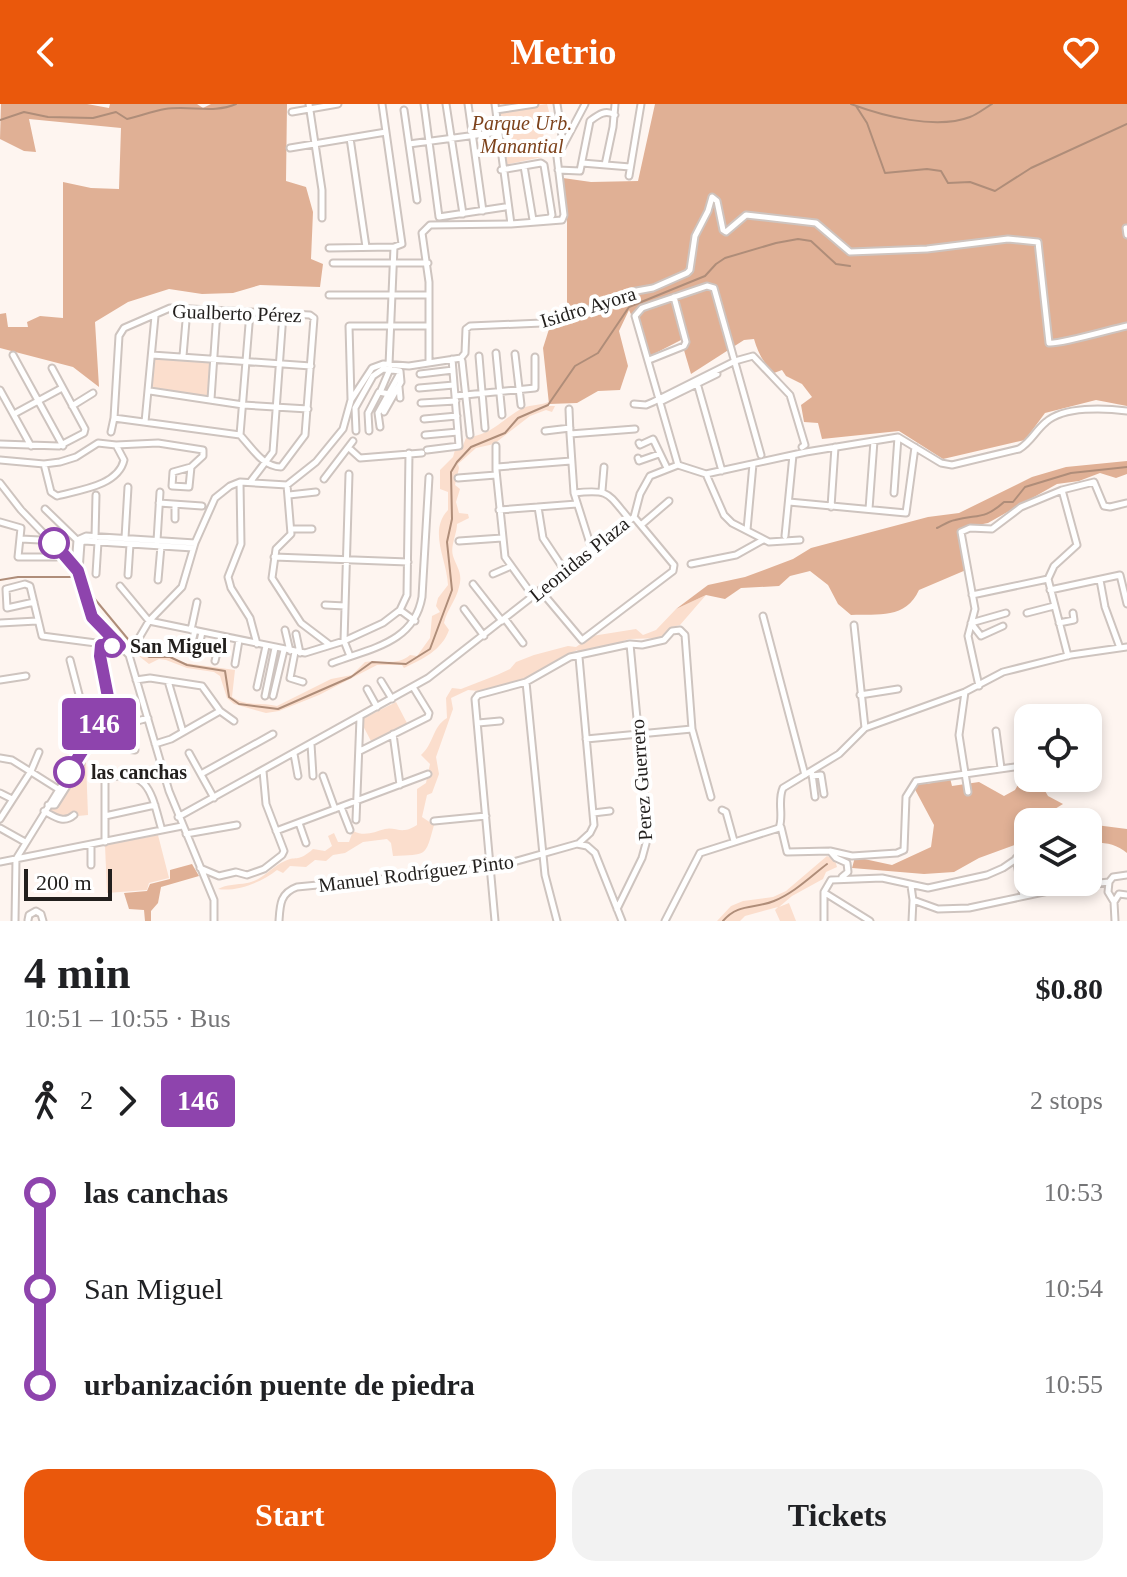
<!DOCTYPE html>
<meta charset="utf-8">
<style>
:root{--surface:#fff;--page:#f2f2f2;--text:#202124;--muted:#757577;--accent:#ea580c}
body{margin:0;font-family:Georgia,serif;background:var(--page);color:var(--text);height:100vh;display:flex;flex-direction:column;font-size:30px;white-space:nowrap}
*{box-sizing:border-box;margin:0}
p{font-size:26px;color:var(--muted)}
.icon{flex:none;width:44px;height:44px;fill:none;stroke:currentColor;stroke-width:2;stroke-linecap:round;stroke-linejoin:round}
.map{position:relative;height:817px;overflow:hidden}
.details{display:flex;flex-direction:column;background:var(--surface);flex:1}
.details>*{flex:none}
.badge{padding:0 16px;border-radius:6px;font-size:28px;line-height:52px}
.buttons{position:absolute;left:1014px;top:600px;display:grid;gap:16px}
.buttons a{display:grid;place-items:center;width:88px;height:88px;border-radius:16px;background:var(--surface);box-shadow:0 4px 12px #0003;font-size:40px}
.scale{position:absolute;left:24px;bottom:20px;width:88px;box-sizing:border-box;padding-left:8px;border:4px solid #221f1d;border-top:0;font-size:22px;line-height:28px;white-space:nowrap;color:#221f1d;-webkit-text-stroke:6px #fff;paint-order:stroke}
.map>.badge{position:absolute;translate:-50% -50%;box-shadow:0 0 0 4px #fff}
.legs{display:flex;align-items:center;gap:12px;height:88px;padding:0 24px;font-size:26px}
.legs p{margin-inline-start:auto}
.summary{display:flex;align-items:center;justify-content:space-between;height:136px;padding:0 24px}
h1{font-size:44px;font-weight:700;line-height:60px}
.button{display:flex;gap:16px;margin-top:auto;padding:16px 24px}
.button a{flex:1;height:92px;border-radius:24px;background:var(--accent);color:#fff;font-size:32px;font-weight:700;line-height:92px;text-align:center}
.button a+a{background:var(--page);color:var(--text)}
ul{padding:0 24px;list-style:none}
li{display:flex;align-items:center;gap:28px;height:96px;font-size:30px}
li i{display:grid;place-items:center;width:12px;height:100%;margin:0 10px;background:currentColor}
li i::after{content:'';width:20px;height:20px;margin:-10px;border:6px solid;border-radius:50%;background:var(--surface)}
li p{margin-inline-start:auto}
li:first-child i{background:linear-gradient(#0000 50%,currentColor 0)}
li:last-child i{background:linear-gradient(currentColor 50%,#0000 0)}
header{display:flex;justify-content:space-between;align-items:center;height:104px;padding:0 24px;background:var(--accent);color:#fff;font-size:36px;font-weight:700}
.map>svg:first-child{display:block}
.green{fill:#fbdecd}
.forest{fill:#e0b095}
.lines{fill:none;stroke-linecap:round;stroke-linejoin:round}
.stream{stroke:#af8d79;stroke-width:2}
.minor-casing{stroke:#cec4bf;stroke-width:9}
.minor{stroke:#fff;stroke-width:5}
.line-1-casing{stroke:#fff;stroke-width:18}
.line-1{stroke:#8e44ad;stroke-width:12}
.stop-1-dot{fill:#fff;stroke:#8e44ad;stroke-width:4}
.labels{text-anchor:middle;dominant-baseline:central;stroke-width:8;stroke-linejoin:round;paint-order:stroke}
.park-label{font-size:20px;font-style:italic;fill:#7d421b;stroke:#fff}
.street-label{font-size:20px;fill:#221f1d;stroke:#fff}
.stop-label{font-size:20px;font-weight:bold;fill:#221f1d;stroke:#fff;text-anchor:start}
</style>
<header><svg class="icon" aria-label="back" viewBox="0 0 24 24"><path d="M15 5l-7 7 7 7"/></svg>Metrio<svg class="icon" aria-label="heart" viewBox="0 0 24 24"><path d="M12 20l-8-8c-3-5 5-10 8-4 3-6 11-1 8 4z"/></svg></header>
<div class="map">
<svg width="1127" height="817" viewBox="0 0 1127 817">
<rect width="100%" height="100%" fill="#fef5f0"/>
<!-- green -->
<path class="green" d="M547,0l5,19 -10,3 5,30 -42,9 -8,-53z
M153,252l62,3 -4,40 -61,-8z
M548,298l1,4h6l-3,6 -6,-2 -16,6 -36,28 -18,4 -18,16 1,4 -4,17 5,4 -4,13 3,11 9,1 1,4 -12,6c0,10 -7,22 -4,32 4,12 10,17 6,31 -3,14 -12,22 -15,36l5,7c-7,20 -26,29 -45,38l-2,-3h-25l-58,30 -40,16 -13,2 -32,-9 -7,-6 -7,-22 -6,-4 -27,-4 -21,-8 -7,-1 -10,5 -14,-11 1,-7 13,10h17l19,7 50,7 -3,27c15,10 30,5 45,9l54,-27 21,-4 13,-13c15,-2 33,4 45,-7l7,1 13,-18 2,-22 8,-4 -4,-6 2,-8 10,-13c-1,-25 -20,-54 0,-75v-18l-8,-3v-19l13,-13 2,-7 7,-2 4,-10c30,-5 34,-18 57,-30 9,-4 17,-2 25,-6z
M706,491l-26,30 -8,2 -10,11 -33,1 -49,16 -3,-5 -52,29 -46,12 -11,-1 -17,8 2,11 -17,48 3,17 -7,19 -5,2 -5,22 12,8c-9,33 -7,29 -41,31l-2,-13 -4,-4 -24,3 -18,11 -12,2 -7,6 -11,-1 -9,7 -16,-1 -7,7 -6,-3c-15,12 -40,22 -59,19 9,-5 18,-4 29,-6 16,-3 24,-16 38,-22 13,-6 12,2 28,-12l12,2 7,-5 -4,-10 6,-3 4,9h11l4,-11c12,6 21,1 32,-2 7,-2 13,2 20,1 4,0 8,-3 12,-5v-36l9,-6 4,-19 -9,-9c13,-11 11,-28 26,-37l-1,-20 6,-10 9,1 36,-14 13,-6 6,-7 18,-7 34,-9 8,1 16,-11 44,-7 7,6 13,-5 20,-21z
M396,598l12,23 -36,18 -12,-23z
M80,654l6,4 2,53 -10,1 -6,-5 -4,5h-10l-10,-6z
M158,731l11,43 -20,5 -2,7 -40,3 -2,-48z
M827,752l8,4 2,7 -11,5 -3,7 -31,17 -13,11 10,-4 7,18h-16l-5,-11 3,-3 -33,9 -5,5h-23l14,-15 12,-5 30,-4 13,-6z"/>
<!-- forest -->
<path class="forest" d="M1,0h86l22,4 1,-4h87l6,4 8,-4h76l-1,77 20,6 7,25 -2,47 12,5 -3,23 -60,-2 -27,8 -31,1 -33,-5 -41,13 -33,20 4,65 -26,-20 -73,-19v-34l6,-1 2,14h20l-1,-5 13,-6 23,2v-136l28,6 28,1 2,-61 -92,-9 7,33 -12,-1 -24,-12z
M655,0h472v302l-31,-6 -51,13 -20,27 -82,19 -44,-28 -77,8 -4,-16 -14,-1 -3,-17 11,-8 -10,-13 -16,-8 -4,-6 -8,3c-10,-9 -16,-20 -20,-34l-10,1 -53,34 -10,-34 -31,16 -21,-46 -10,21 9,35 -8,24 -22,1 -21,12 -28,1 -6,-56 6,-19 18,-23v-91l-4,-37 28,4 47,-1z
M1127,357v13l-11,4 -16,-5 -21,8 -22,3 -69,39 -30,6 8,41 -47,20c-13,29 -41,24 -68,25l-13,-11 -10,-19 -18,-14 -20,5 -11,10 -38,2 -16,11 -19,-4 -30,14 32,-24 37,-8 48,-18 18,-11 117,-31 31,-4 73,-36 34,-10z
M1028,663v11h17l-4,6 7,12 15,8 -18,11 6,7h-23v18l-49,18 -25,14 -30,2 -72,-6 3,-11 37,8 39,-18 3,-22 -23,-43 16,2 23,-6 2,8 27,-4 25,14 11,-6z
M1088,720l39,5v24c-12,-10 -24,-11 -39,-10z
M192,760l7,12 -38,11 -3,16 -7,8v10h-6l-1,-11 -15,-1 -5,-16 23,-2 3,-7 20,-5v-9z"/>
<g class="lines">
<!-- stream -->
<path class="stream" d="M851,0c32,12 85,26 119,13 8,-3 15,-9 22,-13
M856,2l11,17 18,50 42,-4 14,2 7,12 22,-1 25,9 36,-23 96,-44
M0,16l24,-8 24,5 45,1 23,-6 11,7c13,-3 26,-8 38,-10 24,-4 49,5 71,-5
M937,424c6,-3 12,-7 18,-8 23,-6 29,0 49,-18h9l12,-15 46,-14 56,-6
M0,476l18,-3h57
M84,482l48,58
M136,545l13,8h21l17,8 38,6 4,26 10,7 39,5 73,-32 21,-15 34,2 24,-15 22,-59 -5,-48 5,-23 -1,-47 6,-10 14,-15 34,-14 13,-15 30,-13 27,-39 23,-13 31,-46 76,-31 11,-12 9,-6 51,-15 22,-4 13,2 25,23 14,2
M723,817c15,-18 32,-12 51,-20 20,-8 36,-24 53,-37"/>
<!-- minor casing -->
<g class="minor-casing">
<path id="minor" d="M309,0l13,86v28
M424,0l15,113 66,-10
M446,0l17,110
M468,0l15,107
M495,0l16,120
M557,0l6,39
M404,6l13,90
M496,6l39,-6
M292,8l46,-8
M350,34l16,109
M409,40l90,-12
M290,44l96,-16
M582,59l48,4
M605,61l8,-38 2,-23
M501,66l40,-7 3,2 8,50 -2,3 -17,2 -9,-54
M558,66l22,1 10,-50c8,-6 15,-12 25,-6
M629,72l12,-72
M1126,124l1,7
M329,144l65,-1 8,-3 -20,-140
M333,159h95
M329,191h100
M496,249l6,62
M515,250l6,51
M13,251l50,91
M152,251l159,11
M183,252l4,-47
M479,252l6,72
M649,256l35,-14 2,-4 -12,-45
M462,257l8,74
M429,259v-81l-7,-49 8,-8 81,-1 51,-4 2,-5 -7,-58 28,-53
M389,261l5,-118
M420,270l33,-4
M697,279l25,88
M399,283l1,11
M419,284l35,-3
M0,286l31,56
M381,286l9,-21
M150,287l93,14 65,4
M455,292l80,-8v-31
M211,295l6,-88
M351,295l-2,-73h80
M660,298l57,-28
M421,299l35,-2
M634,300l12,1 7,-3 82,-41 18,-5 37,39 15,50 -3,2
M72,302l21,-13
M569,305l1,25
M14,310l48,-26
M424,315l33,-3
M145,318l10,-106
M380,323l-2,-14 21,-38
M356,327l-1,-23 18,-32 10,-7 17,2 1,11 -17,30
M369,327l-1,-18 11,-21 10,2
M545,327l25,-3
M111,328l3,-14 5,-82 5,-8 46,-20 140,7 4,3 -9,117 -24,32c-18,0 -29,-19 -41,-32l-126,-17
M240,331l10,-123
M425,331l33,-3
M639,339l1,2 13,-6 14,29
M0,340l59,2 25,-13 1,-4 -33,-61
M496,342v24l9,87 28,39
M349,344l11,10 62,-5
M427,346l32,-4 -7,-87
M638,354l1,3 20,-7
M0,356l44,4 16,-2 16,-5 22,-14 18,2 42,-2 45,7v6l-12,11 -18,5 -1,14 17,1 2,-20
M44,360l7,28 6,4c22,-6 61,-10 67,-36l-8,-15
M678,361l-43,-149 7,-8 65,-22 7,2 47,167
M497,363l74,-6
M349,370l-5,167 6,15
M706,370l18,41 8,8 37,19 31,-2
M458,374l38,-3
M324,375l29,-38
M251,377l22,-29 10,-138
M240,378l1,62 -13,33 3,11 19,30 7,26
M0,379l21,27 54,56 15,49 39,40 40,136 45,109v21
M287,381l4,49 -15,15 -4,29 29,45 29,22
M1062,386l32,-8 10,24 6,1 17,-4
M602,387l2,-24
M574,389c37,-4 33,0 56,27
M894,389l4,-56
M289,391l27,-3
M789,398l117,11 9,-66
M159,399l43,3
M538,403l5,31 22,33
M831,403l4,-60
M45,405l32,31
M869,405l5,-68
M499,406l78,-6
M175,415v-14
M0,418l21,6 -3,29h38
M641,421l28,-24
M291,425h21
M747,426l6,-66
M785,432l8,-81
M95,434l1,-43
M125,434l3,-51
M21,435l19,1 16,17
M77,436l9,-4 109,7
M157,437l3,-49
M459,437l43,-3
M592,446l-18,-57 -4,-59 65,-5
M274,453l134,5
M691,460l45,-9 27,-15
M75,462l2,-26
M79,467l2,-28 3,-2 109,7
M96,470l2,-32
M493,470l16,-7
M128,471l2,-31
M158,476l3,-34
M1100,476l5,27 15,41
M473,480l29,37
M120,482l29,35 156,32 39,-12 39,-18 17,-13 7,-15 2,-142
M540,486l42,50 91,-69 1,-6 -40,-48
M1050,486l70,-15 7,29
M972,491l76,-16
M34,498l-27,6 -1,-19 19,-5 5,2 12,50 77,10
M325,501l20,1
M464,505l20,27
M400,506l15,11
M1027,509l27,-7
M763,512l42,159
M505,515l18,24
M0,519l37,-2
M1059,519l15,-3 -1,-7
M854,521l11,103
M1003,522l-22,10 -10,-13 35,-10
M191,526l6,-28
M285,526l5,21
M296,530l4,19
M190,546l5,-20
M198,547l4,-19
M295,548l-5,26 13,4
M129,551l20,-34 33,-34 13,-44 20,-45 15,-12 10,-4 47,3 29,-23 27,-33 8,-29 21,-32 11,-4 26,2 52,-8 4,-5 1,-24 4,-3 72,-3 72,-21 17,-10 22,-4 34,-15 3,-3 5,-34 13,-25 4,-14 5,4 6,29 3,2 20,-17 70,8 34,29 77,-3 81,-10 30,3 11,101c9,2 63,-14 78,-17
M70,556l12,46 20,13
M215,557l6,-25
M332,559c39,-15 82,-20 90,-66l7,-120
M235,560l4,-24
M0,576l26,-4
M136,576l14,-2 52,8 18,25 14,10
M168,577l15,51
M381,577l11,18
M526,578l19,193 12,46
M979,582l-11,-50 7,-27 -14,-77 9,-4 22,1 29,-22 41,-17 15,55 -23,21 -6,13 20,77
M257,583l9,-41
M367,585l10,18
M965,588l-6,43 9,57
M860,591l38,-6
M265,592l10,-48
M273,592l11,-46
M109,604l25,14 14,-4
M478,619l22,-2
M95,627l30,18 10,1
M996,627l5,37
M393,630l7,51
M586,635l106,-10
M155,640l16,-5 49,-28
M311,640l2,32
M360,647l68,-34 1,-4 -16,-26
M189,649l25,45
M294,650l4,22
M0,654l12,2 46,29
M201,670l72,-40
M812,670l3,23
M323,672l12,33
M812,672l9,-1 3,19
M0,689l12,6
M48,701h7l24,-38 2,-4 -4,-4
M341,703l9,23
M722,706l4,2 8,29
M44,707c11,6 20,13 30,4
M593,709l17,-2
M105,712l50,-11
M178,713l250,-139 206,-161 6,-23 10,-18 28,-11 28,9 100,-22 92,-15 43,26 11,2 67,-16c12,-7 16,-18 27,-27 18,-16 59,-14 81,-11
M0,715l31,-48 8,-19
M356,716l4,-102
M434,717l52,-5
M299,719l7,20
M781,723l6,25 43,-1 6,7 11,5 1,9 -6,5
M0,724l25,14
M276,727l152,-57
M186,730l51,-9
M105,738v-60l3,-4c41,-11 44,18 53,49
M578,740l12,-11 4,-8 -15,-168
M91,741v20
M1088,745l9,-1
M830,747l22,5 45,-3 7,-3 2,-53 10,-16 112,-16
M1016,754l7,38
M0,758l182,-36
M200,764l19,8 17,-4 11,3 17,-6 18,-14 2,-4 -18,-47 -3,-33
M1109,778l-1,10 6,10 1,19
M911,782l2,14 25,9 31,-1 103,-22 37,-4 4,-5 14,-2
M825,789l45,28
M1114,798l5,-8 8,1
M617,805l25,-51 6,-22 -18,-192
M28,816l1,-5 7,-4 5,3 2,7
M15,817l1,-62 94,-152 -10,-51 1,-11
M279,817c1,-16 1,-28 18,-34l195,-19 85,-24 10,2 8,7 27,68
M495,817l-20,-222 3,-4 48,-13 44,-25 60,-13 12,1 22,-5 8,-9 8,-1 5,5 7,94 19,68
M665,817l35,-68 79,-25c5,-12 -2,-27 4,-40l56,-34 26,-26 100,-36 38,-20 68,-17 56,-8
M824,817v-29l7,-12 51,-2 46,10 59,-13 16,-7 25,-17
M912,817l1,-21"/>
</g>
<!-- minor -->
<use href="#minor" class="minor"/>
</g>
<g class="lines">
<!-- line-1 casing -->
<g class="line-1-casing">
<path id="line-1" d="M54,439l24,28 14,46 28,29 -19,-1 -1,11 10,51 -41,65"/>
</g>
<!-- line-1 -->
<use href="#line-1" class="line-1"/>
</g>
<!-- markers -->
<g class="stop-1-dot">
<circle cx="54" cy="439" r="14"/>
<circle cx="112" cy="542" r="10"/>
<circle cx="69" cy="668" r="14"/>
</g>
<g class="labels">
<!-- park labels -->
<g class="park-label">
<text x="522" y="19">Parque Urb.<tspan x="522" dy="23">Manantial</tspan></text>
</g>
<!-- street labels -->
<g class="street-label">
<text transform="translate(588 203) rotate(-17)">Isidro Ayora</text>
<text transform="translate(237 209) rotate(2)">Gualberto Pérez</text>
<text transform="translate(579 455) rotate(-39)">Leonidas Plaza</text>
<text transform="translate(641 676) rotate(-94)">Perez Guerrero</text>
<text transform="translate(416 769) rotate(-7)">Manuel Rodríguez Pinto</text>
</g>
<!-- stop labels -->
<g class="stop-label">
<text x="130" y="542">San Miguel</text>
<text x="91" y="668">las canchas</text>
</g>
</g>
</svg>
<div class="buttons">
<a><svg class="icon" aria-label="locate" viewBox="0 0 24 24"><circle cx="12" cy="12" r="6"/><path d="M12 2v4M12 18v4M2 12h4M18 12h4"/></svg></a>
<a><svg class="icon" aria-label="layers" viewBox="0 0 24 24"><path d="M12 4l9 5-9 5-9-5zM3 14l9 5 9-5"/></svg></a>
</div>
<div class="scale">200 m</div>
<b class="badge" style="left:99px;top:620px;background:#8e44ad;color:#fff">146</b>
</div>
<section class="details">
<div class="summary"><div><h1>4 min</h1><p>10:51 – 10:55 · Bus</p></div><b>$0.80</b></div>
<div class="legs"><svg class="icon" aria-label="walk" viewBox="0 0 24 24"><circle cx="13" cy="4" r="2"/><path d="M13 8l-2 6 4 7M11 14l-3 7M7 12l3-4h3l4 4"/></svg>2<svg class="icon" aria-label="forward" viewBox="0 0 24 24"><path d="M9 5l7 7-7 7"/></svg><b class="badge" style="background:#8e44ad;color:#fff">146</b><p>2 stops</p></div>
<ul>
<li><i style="color:#8e44ad"></i><b>las canchas</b><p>10:53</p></li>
<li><i style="color:#8e44ad"></i><span>San Miguel</span><p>10:54</p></li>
<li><i style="color:#8e44ad"></i><b>urbanización puente de piedra</b><p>10:55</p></li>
</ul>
<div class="button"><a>Start</a><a>Tickets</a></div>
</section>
